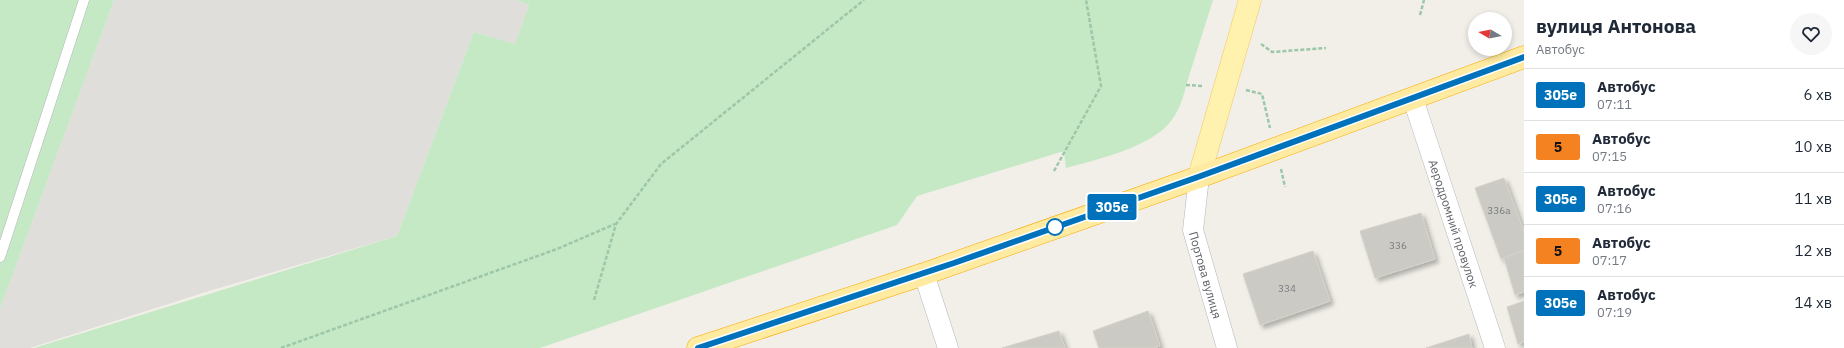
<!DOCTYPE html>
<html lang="uk">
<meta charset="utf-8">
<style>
:root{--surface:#fff;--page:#f6f6f7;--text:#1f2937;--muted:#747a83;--line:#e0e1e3}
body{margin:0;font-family:"IBM Plex Sans",sans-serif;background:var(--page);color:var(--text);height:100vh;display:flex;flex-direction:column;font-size:15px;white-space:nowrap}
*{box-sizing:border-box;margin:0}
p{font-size:13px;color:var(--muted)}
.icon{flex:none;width:22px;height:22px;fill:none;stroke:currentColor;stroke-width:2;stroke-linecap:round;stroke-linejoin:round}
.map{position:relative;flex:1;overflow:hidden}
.details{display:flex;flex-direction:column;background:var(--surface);width:320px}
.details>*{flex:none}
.badge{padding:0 8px;border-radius:3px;font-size:14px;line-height:26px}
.needle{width:26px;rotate:280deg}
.fabs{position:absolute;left:1468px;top:12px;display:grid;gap:8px}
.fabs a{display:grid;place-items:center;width:44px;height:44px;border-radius:50%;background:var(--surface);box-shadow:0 2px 6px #0003;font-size:20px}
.map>.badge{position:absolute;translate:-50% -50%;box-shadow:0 0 0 2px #fff}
.round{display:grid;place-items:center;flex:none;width:42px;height:42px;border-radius:21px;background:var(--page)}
.headline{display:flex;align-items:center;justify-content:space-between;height:68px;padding:0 12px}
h1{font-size:19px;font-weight:800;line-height:30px}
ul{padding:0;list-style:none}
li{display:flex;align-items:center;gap:12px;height:52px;padding:0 12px;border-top:1px solid var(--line)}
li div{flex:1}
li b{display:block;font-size:15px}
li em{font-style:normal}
li .badge{min-width:44px;font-weight:700;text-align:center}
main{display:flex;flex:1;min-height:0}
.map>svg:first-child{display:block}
.industrial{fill:#e0deda}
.green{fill:#c5e8c5}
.building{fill:#cccac5;stroke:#d6d1c6;filter:url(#shadow)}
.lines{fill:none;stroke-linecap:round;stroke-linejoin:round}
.service-casing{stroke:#b5b8bc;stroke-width:11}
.minor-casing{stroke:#b5b8bc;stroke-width:21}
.primary-casing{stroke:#f2c960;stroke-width:23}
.trunk-casing{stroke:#f9ab00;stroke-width:23}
.path{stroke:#9cc7a9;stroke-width:2.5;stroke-dasharray:4 2;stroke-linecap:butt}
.service{stroke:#fff;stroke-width:10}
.minor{stroke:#fff;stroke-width:20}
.primary{stroke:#fff2af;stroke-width:22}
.trunk{stroke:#feeaa1;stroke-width:22}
.line-casing{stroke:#fff;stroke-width:9}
.line{stroke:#0072bc;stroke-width:6}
.stop-dot{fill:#fff;stroke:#0072bc;stroke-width:2}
.labels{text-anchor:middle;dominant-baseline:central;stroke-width:3;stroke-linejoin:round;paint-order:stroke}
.number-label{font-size:10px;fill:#7a7d7f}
.street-label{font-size:12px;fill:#5f6368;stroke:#fff}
</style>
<main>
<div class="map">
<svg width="1524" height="348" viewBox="0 0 1524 348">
<defs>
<filter id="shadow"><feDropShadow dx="3.5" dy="3.5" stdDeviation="2" flood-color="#0004"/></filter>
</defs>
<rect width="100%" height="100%" fill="#f1efe8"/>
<!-- industrial -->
<path class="industrial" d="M114,0h402l13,5 -14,39 -41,-12 -77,204 -188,55 -179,57h-30v-39z"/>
<!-- green -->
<path class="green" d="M0,0h114l-114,309z
M516,0h697c-8,25 -16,51 -24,76 -5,16 -7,31 -18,45 -21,27 -73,38 -105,47l-2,-17 -147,45 -20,29 -357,123h-506l363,-112 77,-204 41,12 14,-39z"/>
<!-- building -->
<path class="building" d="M1504,178l20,54v18l-23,9 -26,-71z
M1421,213l14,46 -60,19 -15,-47z
M1313,251l17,50 -70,24 -17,-51z
M1524,251v41l-9,3 -11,-37z
M1524,301v41l-6,2 -11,-37z
M1148,311l12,35 -6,2h-55l-6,-17z
M1059,331l6,17h-63z
M1469,334l3,14h-46z"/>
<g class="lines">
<!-- service casing -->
<g class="service-casing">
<path id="service" d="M0,257l84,-257"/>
</g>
<!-- minor casing -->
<g class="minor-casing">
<g id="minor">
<path id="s1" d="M1413,99l82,249"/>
<path id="s2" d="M1199,177l-6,53 34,118"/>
<path d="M924,274l24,74"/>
</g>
</g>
<!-- primary casing -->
<g class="primary-casing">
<path id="primary" d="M1199,177l51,-177"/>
</g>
<!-- trunk casing -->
<g class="trunk-casing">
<path id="trunk" d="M698,348l226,-74 275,-97 325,-120"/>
</g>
<!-- path -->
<path class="path" d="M1420,15l4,-15
M1261,44l11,8 54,-4
M1186,85l18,1
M1246,90l16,4 8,34
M1281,169l4,18
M1054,171l47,-85 -15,-86
M594,300l22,-76 45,-60 203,-164
M281,348l276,-99 58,-25"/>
<!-- service -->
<use href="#service" class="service"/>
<!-- minor -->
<use href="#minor" class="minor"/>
<!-- primary -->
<use href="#primary" class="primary"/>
<!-- trunk -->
<use href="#trunk" class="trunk"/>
</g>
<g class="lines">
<!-- line casing -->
<g class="line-casing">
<path id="line" d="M698,348l256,-85 244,-86 326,-120"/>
</g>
<!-- line -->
<use href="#line" class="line"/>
</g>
<!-- markers -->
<circle class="stop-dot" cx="1055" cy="227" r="8"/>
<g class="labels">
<!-- number labels -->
<g class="number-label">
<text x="1499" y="210">336а</text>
<text x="1398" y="245">336</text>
<text x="1287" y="288">334</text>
</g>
<!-- street labels -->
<g class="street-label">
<text stroke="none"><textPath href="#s1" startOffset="131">Аеродромний провулок</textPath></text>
<text stroke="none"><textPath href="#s2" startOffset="100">Портова вулиця</textPath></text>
</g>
</g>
</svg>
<div class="fabs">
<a><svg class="needle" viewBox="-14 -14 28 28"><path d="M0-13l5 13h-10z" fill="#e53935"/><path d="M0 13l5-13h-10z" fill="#747a83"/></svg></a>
</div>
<b class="badge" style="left:1112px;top:207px;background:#0072bc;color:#fff">305e</b>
</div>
<section class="details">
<div class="headline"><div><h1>вулиця Антонова</h1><p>Автобус</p></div><a class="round"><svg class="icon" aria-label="heart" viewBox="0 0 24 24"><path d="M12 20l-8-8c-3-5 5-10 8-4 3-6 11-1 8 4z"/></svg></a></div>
<ul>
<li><span class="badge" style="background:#0072bc;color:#fff">305e</span><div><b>Автобус</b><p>07:11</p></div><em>6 хв</em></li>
<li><span class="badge" style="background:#f58220;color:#111">5</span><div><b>Автобус</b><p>07:15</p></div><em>10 хв</em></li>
<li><span class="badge" style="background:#0072bc;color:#fff">305e</span><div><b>Автобус</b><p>07:16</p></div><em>11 хв</em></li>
<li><span class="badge" style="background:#f58220;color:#111">5</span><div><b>Автобус</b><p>07:17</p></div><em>12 хв</em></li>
<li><span class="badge" style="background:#0072bc;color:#fff">305e</span><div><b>Автобус</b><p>07:19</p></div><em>14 хв</em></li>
</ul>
</section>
</main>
